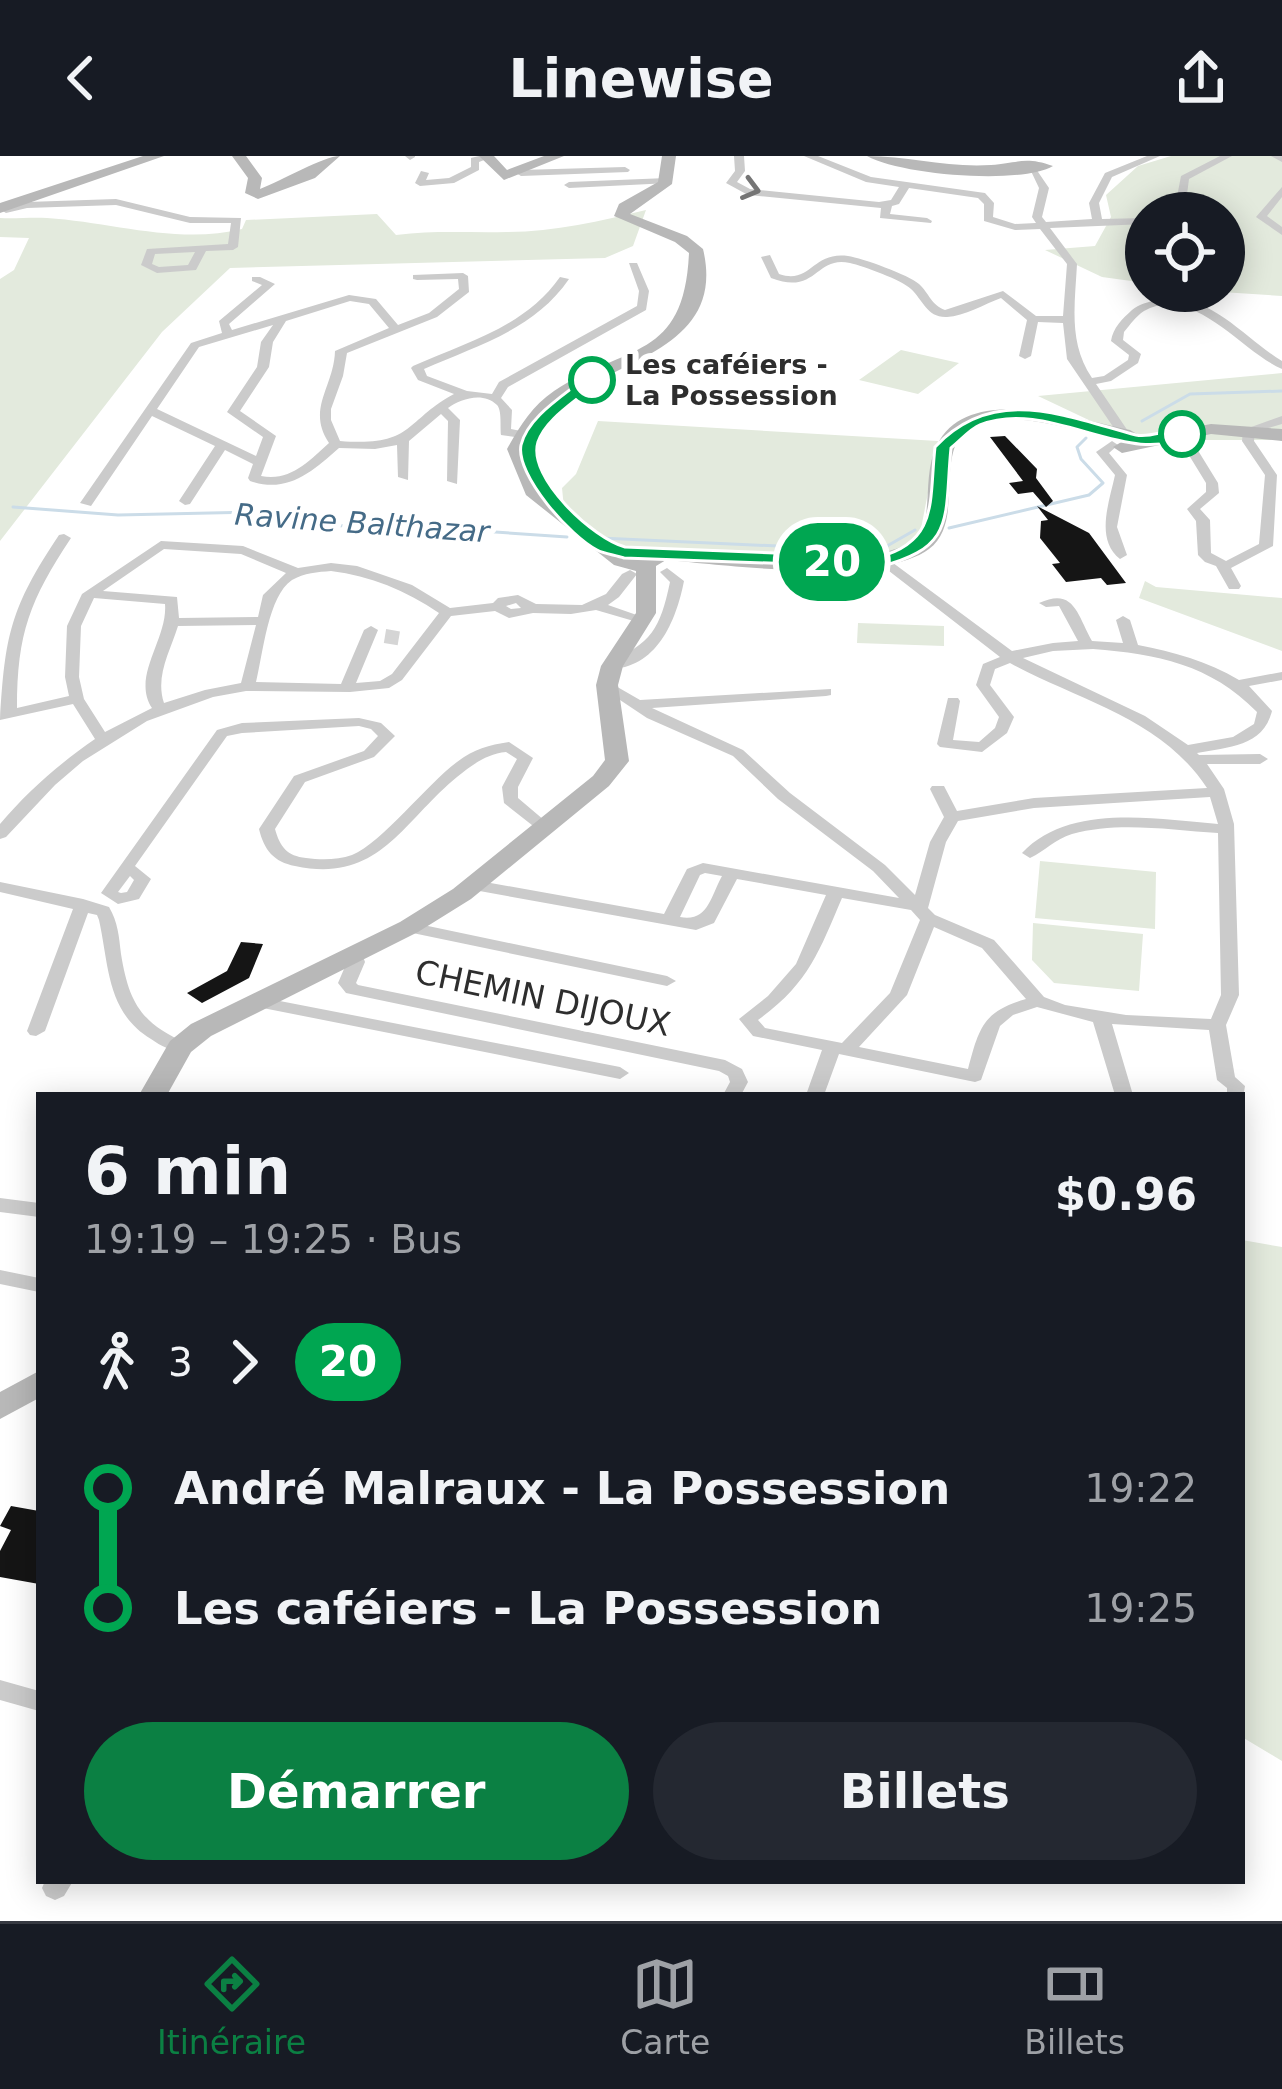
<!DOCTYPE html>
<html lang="fr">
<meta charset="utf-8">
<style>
:root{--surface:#171b24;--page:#242831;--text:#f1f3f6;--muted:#9ea1a6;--line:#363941;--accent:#0b8043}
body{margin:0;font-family:"DejaVu Sans",sans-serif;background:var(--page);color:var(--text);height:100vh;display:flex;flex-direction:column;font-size:45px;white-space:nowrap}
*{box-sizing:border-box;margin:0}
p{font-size:39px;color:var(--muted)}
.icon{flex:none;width:66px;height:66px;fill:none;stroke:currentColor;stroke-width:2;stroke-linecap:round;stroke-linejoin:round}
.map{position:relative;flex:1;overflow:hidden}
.panel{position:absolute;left:36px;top:936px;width:1209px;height:792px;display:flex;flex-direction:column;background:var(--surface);border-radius:0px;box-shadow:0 6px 30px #0003}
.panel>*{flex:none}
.badge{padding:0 24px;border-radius:39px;font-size:42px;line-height:78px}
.buttons{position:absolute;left:1125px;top:36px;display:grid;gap:24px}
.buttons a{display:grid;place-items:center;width:120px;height:120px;border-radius:50%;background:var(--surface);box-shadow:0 6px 30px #0003;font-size:60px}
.map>.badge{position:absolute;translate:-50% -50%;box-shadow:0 0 0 6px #fff}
.legs{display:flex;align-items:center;gap:18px;height:132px;padding:0 48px;font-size:39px}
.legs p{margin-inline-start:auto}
.overview{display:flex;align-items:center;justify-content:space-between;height:204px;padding:0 48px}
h1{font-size:66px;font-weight:700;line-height:90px}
.cta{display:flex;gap:24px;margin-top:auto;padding:24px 48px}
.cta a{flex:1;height:138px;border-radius:72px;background:var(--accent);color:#fff;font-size:48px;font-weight:700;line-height:138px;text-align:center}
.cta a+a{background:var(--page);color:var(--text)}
ul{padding:0 48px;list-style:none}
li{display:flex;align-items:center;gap:42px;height:120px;font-size:45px}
li i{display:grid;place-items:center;width:18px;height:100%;margin:0 15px;background:currentColor}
li i::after{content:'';width:30px;height:30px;margin:-15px;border:9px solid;border-radius:50%;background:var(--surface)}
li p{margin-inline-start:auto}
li:first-child i{background:linear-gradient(#0000 50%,currentColor 0)}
li:last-child i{background:linear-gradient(currentColor 50%,#0000 0)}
header{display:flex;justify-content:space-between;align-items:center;height:156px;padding:0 48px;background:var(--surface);font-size:54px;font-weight:700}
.menu{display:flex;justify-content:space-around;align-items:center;height:168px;border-top:3px solid var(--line);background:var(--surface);font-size:33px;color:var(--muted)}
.menu a{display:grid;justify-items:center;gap:6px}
.menu .on{color:var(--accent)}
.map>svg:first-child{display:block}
.green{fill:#e3eadd}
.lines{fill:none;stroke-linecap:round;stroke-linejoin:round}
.stream{stroke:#cbdce8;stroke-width:3}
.building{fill:#151515}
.street-tunnel{stroke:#d5d5d5;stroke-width:14;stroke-dasharray:14 8;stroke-linecap:butt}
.street{fill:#cbcbcb;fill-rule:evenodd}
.secondary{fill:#b8b8b8;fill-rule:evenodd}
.oneway{stroke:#757575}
.line-1{fill:#00a651;stroke:#fff;stroke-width:3}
.stop-1-dot{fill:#fff;stroke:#00a651;stroke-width:6}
.labels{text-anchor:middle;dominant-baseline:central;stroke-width:12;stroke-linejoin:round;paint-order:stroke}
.far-stop-label{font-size:27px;font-weight:bold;fill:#2e2e2e;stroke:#fff;text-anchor:start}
.far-water-label{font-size:30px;font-style:italic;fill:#456b87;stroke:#fff}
.street-label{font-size:33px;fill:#2e2e2e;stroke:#fff}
</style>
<header><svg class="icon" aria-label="back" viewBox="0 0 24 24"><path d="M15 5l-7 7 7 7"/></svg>Linewise<svg class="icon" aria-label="share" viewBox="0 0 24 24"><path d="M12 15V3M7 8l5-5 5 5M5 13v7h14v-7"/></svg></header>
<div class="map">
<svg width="1282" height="1765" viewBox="0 0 1282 1765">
<rect width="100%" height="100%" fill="#fff"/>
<!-- green -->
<path class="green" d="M1171,0h111v140l-76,-5h18v-78h-78v70l-44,-6 -57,-27 50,-4 16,-29 -5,-22 32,-29z
M646,54l-13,36 -28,12 -375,10 -68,64 -162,209v-262l14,-9 15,-32 -29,-1v-19c15,1 31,-1 47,0 64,4 132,27 195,11l4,-9 131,-6 19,21c40,-5 72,-2 111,-3 47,0 94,-11 139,-22z
M901,194l58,13 -41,31 -59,-14z
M1282,217v67h-151l-93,-44z
M598,265l340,20 -19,98 -9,7 -52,13 -241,-13 -53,-38 -2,-20 14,-14z
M1145,425l11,6 126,11v53l-143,-53z
M858,467l86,3v20l-87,-3z
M1040,705l116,11 -1,57 -120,-11z
M1033,767l110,11 -4,57 -85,-8 -22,-23z
M1242,1084l40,7v514l-40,-24z"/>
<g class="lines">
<!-- stream -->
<path class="stream" d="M1142,265l48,-27 92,-3
M13,351l105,8 140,-3 46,5 23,9 65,-1 175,12
M949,372l140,-33 14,-12 -22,-24 -4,-12 9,-9
M600,382l265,12 22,-4 28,-16"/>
</g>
<!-- building -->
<path class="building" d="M1005,280l32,33 -1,9 17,23 -7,6 -13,-15 -15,2 -9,-11 14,-2 -33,-44z
M1037,350l52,27 37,50 -19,2 -6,-7 -35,4 -14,-18 8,-1 -20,-25 1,-17 7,-1z
M241,786l22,2 -14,34 -47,25 -15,-10 40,-22z
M11,1350l28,5v73l-39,-7v-26l11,-21 -11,-4z"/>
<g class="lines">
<!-- street-tunnel -->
<path class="street-tunnel" d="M385,480l18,3"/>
<!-- street -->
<path class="street" d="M405,0h10v1l-5,3z
M479,0l13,1 -13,5v8l-25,13 -34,3 -5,-3 6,-12 8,2 -3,7 23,-2 22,-11v-9z
M734,0h10l1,15 -8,11 13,7 129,13 12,-2 8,-13 -33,-5 -62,-26h14l53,21 114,16 9,10 -1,14 22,7 21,-1 -4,-6 7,-29 -9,-19h6l13,19 -7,29 4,5 46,-3 -3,-16 16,-30 42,-17h13l-48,21 -13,26 3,16 44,-1v6l-96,4 27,36c-2,40 -9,79 15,114l12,-2 24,-16 1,-5 -18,-14c2,-13 11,-22 21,-31 7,-6 16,-8 26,-10 49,-11 86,38 124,61v8c-40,-17 -89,-86 -138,-58 -8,5 -14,14 -20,21l-1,8 18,14 -3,9 -27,18 -15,3 34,50 -10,3 -53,-78 -4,-36 -25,-1 -7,34 -6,3 -6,-3 8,-36 -26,-22c-16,6 -37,18 -54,19 -20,1 -24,-17 -36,-28 -9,-9 -48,-23 -61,-26 -35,-8 -33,33 -79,15l-10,-21 9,-2 9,19c32,11 33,-23 69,-18 14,2 61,19 71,28 10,9 12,21 26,26l58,-19 33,25h27l4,-52 -27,-35 -25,1 -31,-9v-17l-6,-6 -69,-10 -10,16 -7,2 -2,8 37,4 5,3 -1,2 -51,-5 1,-10 -133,-13 -22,-12 9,-12z
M1220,0h12l-43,23 -3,23 -8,11h-10l8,-11 5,-26z
M1271,0h11v6z
M625,11l5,3 -2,2 -107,4 -5,-3 5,-3z
M667,22l3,1v4l-101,5 -5,-3 5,-3z
M1282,31v10l-15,19 15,11v8l-26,-18z
M116,43l74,18 51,1 -3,29 -5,3 -27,1 -10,19 -39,3 -16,-8 6,-16 81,-5 3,-21h-41l-74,-18 -89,3 -21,5 -5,-3 26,-8zM195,96l-7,13 -29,2 -7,-3 3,-10z
M629,107h8l12,28 -3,19 -138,77 -7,11 11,12 -1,19 25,5v6l-35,-5c-1,-8 1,-25 -4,-30 -14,-14 -37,-6 -49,3l12,12 -3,64 -10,-3 1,-60 -7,-7 -32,27 -1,39 -10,-3 -1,-32 -22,4 -36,-1c-27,24 -52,46 -89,33l-2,-3 5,-14 -28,-14 -35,54 -5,1 -6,-4 36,-55 -63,-30 -61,90 -11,-3 111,-160 31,-10 -3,-12 43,-36 -10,-4v-4h8l15,7 -46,40 3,6 117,-35 27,4 22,26 31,-12 30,-24 -1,-10 -41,1 -4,-1v-4l50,-2 5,3 1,16 -32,25 -90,36 -4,23 -12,33v11l9,21c74,6 64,-20 114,-47l-36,-14 -7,-12 2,-2c54,-24 112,-39 147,-89l9,2c-35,51 -91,66 -145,90l3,7 40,15 25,3 7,-12 138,-76 2,-15zM350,145l19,3 20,24 -54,23c-1,36 -29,58 -6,92 -20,18 -39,39 -68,33l15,-40 -36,-25 29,-44 4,-25 13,-21zM273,169l-12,17 -4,25 -30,45 36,25 -7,19 -99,-47 42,-62z
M1282,260v8l-27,8 -1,9 23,34 -4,71 -42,22 10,18 -2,3h-10l-13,-23 -11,-4 -7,-7 -2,-34 -9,-12 19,-17v-9l-30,-49 10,-3 32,52 1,10 -19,16 10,11 1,33 15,8 33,-17 6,-69 -23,-34 1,-11z
M1112,285l6,4 -9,8 18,22 -10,52 10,28 -7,4c-25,-20 -11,-56 -5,-84l-19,-23z
M64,378l7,4c-41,62 -54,95 -54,170l52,-12 -4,-19 2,-51 15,-32 79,-53 82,5 55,22 33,-5 26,3 55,19 38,23 43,-5 5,-5 20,-3 18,9 46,1 24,-11 16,-20 8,-4 7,4 -18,23 -11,8 43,15 -7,4 -48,-14 -25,4 -38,-1 -24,5 -14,-7 -44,5 -49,64 -13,8 -39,4 -104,-1 -33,6 -66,24 -64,40 -28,24 -49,52 -6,2v-15c28,-33 59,-60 95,-85l-22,-35 -73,16c5,-84 10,-112 59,-185zM164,393l77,5 45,19 -23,22 -5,22 -79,1 -2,-21 -74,-6zM331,415c40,5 74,19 108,42l-47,61 -12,7 -24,2 22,-53 -7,-4 -7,4 -23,54 -85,-2c7,-28 12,-86 36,-102 12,-7 26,-8 39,-9zM94,442l71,6c3,35 -34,72 -13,104l-47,24 -21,-33 -5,-22 2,-51zM516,447l5,5 -10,1 -5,-3zM256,469l-15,58 -36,7 -41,13c-9,-27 6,-51 14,-77z
M885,401l127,94 41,-8 25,-2 -19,-35 -13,1 -7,-4c35,-16 38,11 53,38l31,2 -7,-23 7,-4 7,4 8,25c36,7 69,16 101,35l43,-8v8l-33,6 23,25c-9,36 -44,36 -75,42l2,2 61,-1 8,5 -8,5h-53l17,25 10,35 5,171 -13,30 9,52 10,9 -2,13 -1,-4h-15v-7l-10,-8 -8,-50 -97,-6 21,71h-18l-22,-73 -56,-15 -24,8 -13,11 -19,54 -6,2 -136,-28 -15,41h-18l16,-45 -69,-14 -14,-17 29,-23 28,-32 30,-69 -89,-16 -23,44 -18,7 -222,-40 -8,-5 8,-5 190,34 23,-45 16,-6 196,35 -26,-27 -95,-72 -45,-43 -86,-38 -45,-30v-6l5,-1 33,19 191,-11v6l-5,1 -174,12 91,42 47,43 95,72 30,30 15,-53 14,-25 -14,-28 2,-3h12l13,25 77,-13 173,-10c-46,-70 -127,-87 -197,-125l-15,6 -5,16 24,32 -7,16 -25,19 -42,-5 -3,-3 11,-46h10l2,3 -7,39 26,2 16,-14 4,-11 -23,-32 7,-21 17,-7 -120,-93 -2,-3zM1093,493c64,5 117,15 164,63l-3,12 -21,13 -45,8 -43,-29 -122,-58 30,-7zM1210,641l8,27c-62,-5 -149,-21 -196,29l8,5c15,-7 25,-19 42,-24 46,-13 99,-4 146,-1l3,162 -10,24 -85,-4 -61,-10 -21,-8 -50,-57 -59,-25 -7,-7 18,-66 12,-21 76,-13zM705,717l17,3c-12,22 -14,46 -42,41l20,-42zM842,742l69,12 9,10 -30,73 -48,50 -77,-15 -7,-8c50,-36 61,-68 84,-122zM934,771l48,21 44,51c-43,12 -47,29 -58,70l-109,-22 48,-52z
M667,412l17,13c-8,41 -28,89 -77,88v-6c45,-20 53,-34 63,-81l-10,-10z
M359,562l22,5 14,13 -21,21 -69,25 -30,47c5,18 12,27 31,29 15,2 32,2 46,-3 30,-12 75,-71 105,-93 17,-13 32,-17 52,-20l24,16 -15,29v11l33,28 -8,5 -6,-2 -33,-26 -2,-16 15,-28 -11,-7c-20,2 -34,13 -49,25 -55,45 -78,107 -162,89 -21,-4 -31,-16 -36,-37l35,-53 70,-25 14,-15 -7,-7 -12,-3 -117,7 -15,3 -92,130 16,13 -12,20 -21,5 -17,-11 116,-163 25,-7zM130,720l4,4 -7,12 -6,1 -3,-1z
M0,726l83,17 26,8c9,15 10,30 12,47 8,49 20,69 65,89l3,4 -3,4c-13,1 -24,-4 -35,-12 -45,-27 -42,-75 -52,-119l-2,-5 -9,-2 -43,118 -9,5 -6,-1 -3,-4 46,-122 -73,-17z
M409,766l258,54 9,5 -9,5 -264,-55 -2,-4z
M354,791l6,1 5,14 -9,21 2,2 367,75 17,9 6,13 -7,13h-18l7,-13 -2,-6 -9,-5 -373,-78 -8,-10 9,-21 -2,-10z
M254,840l366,71 9,6 -9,6 -372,-74 -3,-4z
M0,1042l39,5v14l-39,-5z
M0,1114l39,8v14l-39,-8z
M0,1524l39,11v20l-39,-11z
M45,1725h28l-9,15 -9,4 -9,-4 -4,-8z"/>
<!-- secondary -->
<path class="secondary" d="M143,0h21l-164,57v-10z
M232,0h14l16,22 -2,11c21,-8 64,-33 80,-33l-25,22 -57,21 -13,-6 3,-15z
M479,0h15l13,14 37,-14h20l-60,24z
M662,0h14l-4,28 -42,30 57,22 16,13c23,96 -79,110 -137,150 -19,13 -30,30 -41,50l16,39 87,69 11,2 14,-12c52,4 242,32 270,-17 8,-27 1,-59 14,-85 30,-63 140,-26 193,-15l12,7 69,-13 71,5v12l-71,-7 -89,19 -9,-6 10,-6 -4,-2c-36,-6 -72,-19 -109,-20 -97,-3 -35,96 -81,130 -50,37 -202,16 -263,11l-10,6v47l-33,53 -5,19 11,76 -20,25 -138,113 -53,33 -207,104 -20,16 -24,43h-28l31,-54 21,-17 209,-102 53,-33 140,-113 12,-16 -9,-75 5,-19 35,-53v-42l-22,-6 -88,-70 -19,-46c13,-23 25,-43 47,-58 73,-48 130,-30 135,-138l-14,-11 -61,-26 5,-12 39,-22z
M867,0c42,0 81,12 124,9 27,-2 34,-9 62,1 -33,19 -152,9 -186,-10z
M39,1215v27l-39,21v-27z"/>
</g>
<!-- one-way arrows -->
<defs><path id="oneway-chevron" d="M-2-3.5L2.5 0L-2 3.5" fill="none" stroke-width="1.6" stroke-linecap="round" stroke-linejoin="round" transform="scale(3)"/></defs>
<use class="oneway" href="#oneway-chevron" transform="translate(751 33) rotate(15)"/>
<!-- line-1 -->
<path class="line-1" d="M586,221l13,3c-18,19 -52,36 -61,62 -11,36 56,97 87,105l254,10c60,-16 50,-57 56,-110 59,-63 130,-31 201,-12 18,4 37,-11 54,-1 -59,37 -140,-37 -210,-9 -10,4 -20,16 -29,23 -7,70 6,99 -72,119l-255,-9c-8,-3 -20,-4 -27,-8 -26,-13 -82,-75 -76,-105 7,-29 44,-50 65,-68z"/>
<!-- markers -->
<g class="stop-1-dot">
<circle cx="592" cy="224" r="21"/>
<circle cx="1182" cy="278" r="21"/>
</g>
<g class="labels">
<!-- far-stop labels -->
<g class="far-stop-label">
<text x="625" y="208">Les caféiers -<tspan x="625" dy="31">La Possession</tspan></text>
</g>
<!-- far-water labels -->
<g class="far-water-label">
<text transform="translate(362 367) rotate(4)">Ravine Balthazar</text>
</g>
<!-- street labels -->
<g class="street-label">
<text transform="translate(543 842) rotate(12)">CHEMIN DIJOUX</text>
</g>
</g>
</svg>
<div class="buttons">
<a><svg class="icon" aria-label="locate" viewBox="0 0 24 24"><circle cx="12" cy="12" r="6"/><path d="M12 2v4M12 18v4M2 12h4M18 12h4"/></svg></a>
</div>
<b class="badge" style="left:832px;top:406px;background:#00a651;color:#fff">20</b>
<section class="panel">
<div class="overview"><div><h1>6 min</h1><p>19:19 – 19:25 · Bus</p></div><b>$0.96</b></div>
<div class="legs"><svg class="icon" aria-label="walk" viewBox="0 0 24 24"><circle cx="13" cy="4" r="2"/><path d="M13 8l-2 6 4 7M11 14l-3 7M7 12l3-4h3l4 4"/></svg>3<svg class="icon" aria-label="forward" viewBox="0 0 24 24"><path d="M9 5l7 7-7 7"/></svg><b class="badge" style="background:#00a651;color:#fff">20</b></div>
<ul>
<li><i style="color:#00a651"></i><b>André Malraux - La Possession</b><p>19:22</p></li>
<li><i style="color:#00a651"></i><b>Les caféiers - La Possession</b><p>19:25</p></li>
</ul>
<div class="cta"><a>Démarrer</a><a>Billets</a></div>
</section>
</div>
<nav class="menu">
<a class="on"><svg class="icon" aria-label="directions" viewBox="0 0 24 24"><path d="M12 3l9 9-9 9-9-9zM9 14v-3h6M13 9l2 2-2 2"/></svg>Itinéraire</a>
<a><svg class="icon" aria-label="map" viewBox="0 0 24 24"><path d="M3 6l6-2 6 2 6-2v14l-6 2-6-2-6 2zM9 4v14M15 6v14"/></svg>Carte</a>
<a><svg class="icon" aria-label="tickets" viewBox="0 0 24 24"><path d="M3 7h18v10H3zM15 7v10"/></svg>Billets</a>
</nav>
